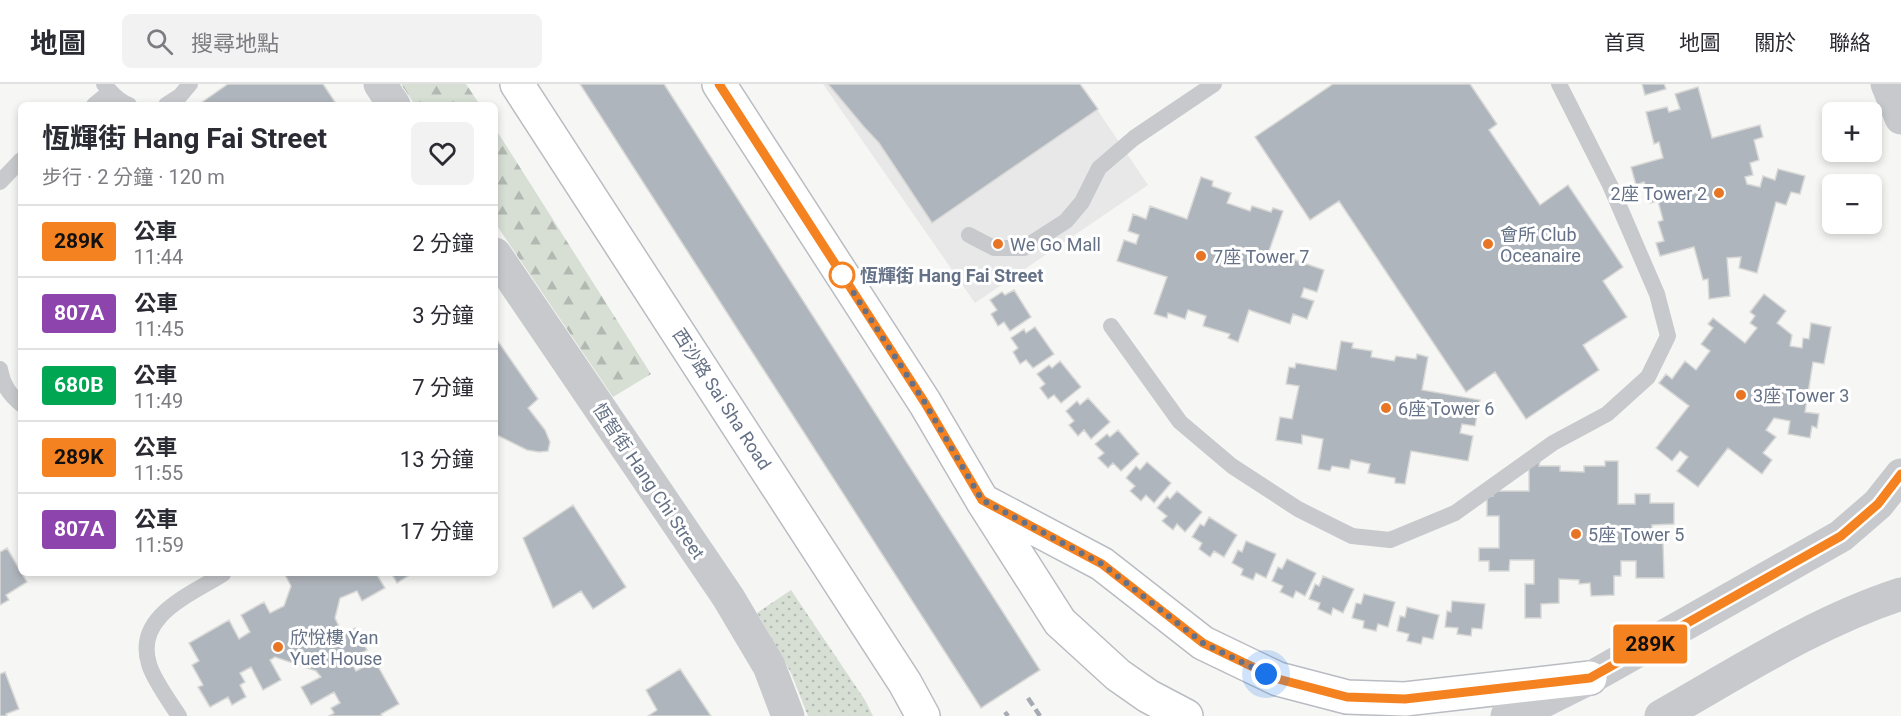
<!DOCTYPE html>
<html lang="zh-TW">
<meta charset="utf-8">
<style>
:root{--surface:#fff;--page:#f2f2f3;--text:#2b2b33;--muted:#7c7c81;--line:#e1e1e2}
body{margin:0;font-family:Roboto,"Noto Sans TC",sans-serif;background:var(--page);color:var(--text);height:100vh;display:flex;flex-direction:column;font-size:22px;white-space:nowrap}
*{box-sizing:border-box;margin:0}
p{font-size:20px;color:var(--muted)}
.icon{flex:none;width:33px;height:33px;fill:none;stroke:currentColor;stroke-width:2;stroke-linecap:round;stroke-linejoin:round}
.map{position:relative;flex:1;overflow:hidden}
.details{position:absolute;left:18px;top:18px;width:480px;height:474px;display:flex;flex-direction:column;background:var(--surface);border-radius:9px;box-shadow:0 3px 9px #0003}
.details>*{flex:none}
.badge{padding:0 12px;border-radius:4px;font-size:21px;line-height:39px}
.buttons{position:absolute;left:1822px;top:18px;display:grid;gap:12px}
.buttons a{display:grid;place-items:center;width:60px;height:60px;border-radius:9px;background:var(--surface);box-shadow:0 3px 9px #0003;font-size:30px}
.you{position:absolute;width:30px;height:30px;margin:-15px;border:4px solid #fff;border-radius:50%;background:#1a73e8;box-shadow:0 0 0 9px #1a73e833}
.map>.badge{position:absolute;translate:-50% -50%;box-shadow:0 0 0 3px #fff}
.round{display:grid;place-items:center;flex:none;width:63px;height:63px;border-radius:9px;background:var(--page)}
.overview{display:flex;align-items:center;justify-content:space-between;height:102px;padding:0 24px}
h1{font-size:28px;font-weight:700;line-height:45px}
ul{padding:0;list-style:none}
li{display:flex;align-items:center;gap:18px;height:72px;padding:0 24px;border-top:2px solid var(--line)}
li div{flex:1}
li b{display:block;font-size:22px}
li em{font-style:normal}
li .badge{min-width:66px;font-weight:700;text-align:center}
header{display:flex;align-items:center;gap:36px;box-sizing:border-box;height:84px;padding:0 30px;background:var(--surface);border-bottom:2px solid var(--line)}
header strong{font-size:28px}
nav{display:flex;gap:33px;margin-inline-start:auto;font-size:21px}
.search{width:420px;height:54px;background:var(--page);display:flex;align-items:center;gap:15px;box-sizing:border-box;padding:0 21px;border-radius:9px;color:var(--muted);font-size:22px}
.map>svg:first-child{display:block}
.built{fill:#e7e8e7}
.grass{fill:url(#grass-dots)}
.forest{fill:url(#forest-firs)}
.building{fill:#afb5bc;stroke:#d8d8d6;stroke-width:1.5}
.lines{fill:none;stroke-linecap:round;stroke-linejoin:round}
.secondary-casing{stroke:#b9bcc2;stroke-width:36}
.service{stroke:#c7c9cd;stroke-width:16}
.minor{stroke:#c7c9cd;stroke-width:33}
.tertiary{stroke:#c7c9cd;stroke-width:33}
.secondary{stroke:#fff;stroke-width:33}
.rail{stroke:#a6aab2;stroke-width:4.5;stroke-dasharray:9 4.5;stroke-linecap:butt}
.line-casing{stroke:#fff;stroke-width:14}
.line{stroke:#f58220;stroke-width:9}
.walk{stroke:#657186;stroke-width:6;stroke-dasharray:0 10.8}
.poi-dot{fill:#e87523;stroke:#fff;stroke-width:2}
.stop-dot{fill:#fff;stroke:#f58220;stroke-width:3}
.labels{text-anchor:middle;dominant-baseline:central;stroke-width:6;stroke-linejoin:round;paint-order:stroke}
.poi-label{font-size:18px;fill:#657186;stroke:#fff;text-anchor:start}
.stop-label{font-size:18px;font-weight:bold;fill:#657186;stroke:#fff;text-anchor:start}
.street-label{font-size:18px;fill:#657186;stroke:#fff}
</style>
<header>
<strong>地圖</strong>
<div class="search"><svg class="icon" aria-label="search" viewBox="0 0 24 24"><circle cx="10" cy="10" r="6"/><path d="M15 15l6 6"/></svg>搜尋地點</div>
<nav><a>首頁</a><a>地圖</a><a>關於</a><a>聯絡</a></nav>
</header>
<div class="map">
<svg width="1901" height="632" viewBox="0 0 1901 632">
<defs>
<pattern id="grass-dots" width="8" height="8" patternUnits="userSpaceOnUse" patternTransform="scale(1.5)"><rect width="8" height="8" fill="#d7dfd5"/><path d="M2 2h.1M6 6h.1" fill="none" stroke="#b2b9b2" stroke-width="1.8" stroke-linecap="round"/></pattern>
<pattern id="forest-firs" width="22" height="20" patternUnits="userSpaceOnUse" patternTransform="scale(1.5)"><rect width="22" height="20" fill="#d7dfd5"/><path d="M5 1l3.5 6h-7zM16 11l3.5 6h-7z" fill="#b2b9b2"/></pattern>
</defs>
<rect width="100%" height="100%" fill="#f6f7f4"/>
<!-- built -->
<path class="built" d="M823,0h257l68,101 -173,118z"/>
<!-- grass -->
<path class="grass" d="M791,506l74,110 8,16h-65l-17,-43 -34,-60z"/>
<!-- forest -->
<path class="forest" d="M401,0h65l14,21h-65z
M495,44l156,246 -38,23 -118,-174z"/>
<!-- building -->
<path class="building" d="M228,0h95l14,21h-139z
M580,0h84l376,586 -59,38z
M828,0h252l18,25 -166,114 -53,-80 -15,-16z
M1333,0h137l27,40 -8,6 51,75 28,-20 55,82 -20,14 24,36 -44,28 16,25 -73,49 -31,-47 -29,20 -127,-191 -29,19 -55,-83z
M1642,0h22l2,5 -21,6z
M1698,3l14,51 48,-13 3,12 -9,3 5,20 -9,3 3,12 -8,2 2,7 13,3 3,-11 12,4 3,-11 27,7 -5,18 -9,-2 -5,13 -10,-3 -19,71 -18,-5 2,-11 -14,1 3,38 -21,3 -1,-20 -5,1 -9,-33 -34,9 -4,-13 8,-2 -6,-19 5,-2 -5,-19 -8,2 -6,-21 -8,3 -5,-18 32,-9 -4,-16 -5,2 -8,-32 21,-5 2,5 11,-3 -5,-15z
M1201,93l12,4 -1,5 19,7 -4,10 23,8 2,-5 19,6 2,-4 10,3 -14,40 55,19 -7,22 -13,-4 -3,9 13,4 -7,18 -14,-5 -3,10 -41,-14 -11,32 -10,-4 2,-4 -27,-8 3,-10 -18,-6 -3,9 -17,-6 -1,5 -13,-4 13,-37 -50,-16 7,-21 12,4 3,-9 -11,-4 5,-17 13,5 4,-13 37,13z
M1014,206l17,27 -21,14 -6,-9 -6,4 -7,-12 6,-4 -7,-10 12,-8 3,3z
M1764,210l22,17 -9,12 15,12 -2,11 12,2 1,-10 6,1 2,-16 20,4 -7,37 -11,-2 -8,50 14,2 -2,14 -5,-2 -2,12 -22,-4 2,-13 -16,-3 -8,12 10,7 -13,16 9,7 -10,14 -34,-26 -30,39 -21,-16 11,-14 -8,-6 -8,10 -16,-13 33,-42 -30,-23 7,-9 6,5 13,-18 11,9 14,-19 -9,-7 12,-16 -5,-4 5,-6 32,25 12,-15 -7,-5 5,-7 -5,-4z
M1035,243l19,27 -21,14 -7,-8 -6,4 -7,-12 5,-4 -7,-10 13,-9 2,4z
M495,253l43,62 -10,9 17,22 5,12 -2,9 -9,1 -12,-2 -32,-16z
M1341,257l12,2 -1,5 20,3 -1,6 23,4 2,-5 20,3 1,-5 11,3 -6,33 58,10 -5,26 -13,-2 -2,9 13,3 -5,25 -57,-10 -6,33 -10,-1v-5l-27,-5 2,-9 -19,-4 -2,9 -17,-3 -2,5 -12,-2 5,-30 -21,-4v9l-26,-4 4,-23 12,2 7,-33 -13,-2 3,-17 6,1 1,-5 40,7z
M1060,277l21,26 -20,16 -7,-8 -6,4 -8,-11 5,-4 -8,-10 12,-9 3,3z
M1088,314l22,24 -19,17 -7,-9 -6,6 -9,-11 5,-4 -8,-10 11,-10 3,4z
M1118,346l21,24 -18,17 -8,-8 -5,5 -10,-10 6,-5 -9,-9 12,-10 3,3z
M1529,377h11l-1,5h21v5l24,1v-6h21v-5h13v43h17v-10h15v9h24v21l-22,1v18h11l1,35h-28v-17h-15v15h-7v19l-23,1 -1,-13 -11,1v-4l-20,-1v24l-18,1v14h-16v-34h9v-24h-24l-1,11h-20v-10h-10v-13h20v-32h-12v-20h6l-1,-5h37z
M1147,378l24,21 -17,20 -8,-8 -5,6 -11,-10 5,-5 -9,-8 10,-12 4,4z
M1177,407l25,21 -17,20 -8,-8 -4,6 -11,-9 5,-5 -10,-8 10,-12 3,3z
M573,421l53,82 -33,22 -12,-18 -28,17 -30,-70z
M1209,433l28,18 -13,22 -10,-6 -4,6 -11,-8 3,-6 -10,-6 8,-13 4,2z
M1246,457l30,13 -10,24 -10,-5 -3,7 -12,-5 2,-6 -11,-6 6,-13 4,2z
M7,464l20,34 -21,13 3,5 -9,5v-53z
M1287,475l29,14 -11,23 -9,-5 -3,7 -13,-6 3,-6 -11,-5 6,-14 4,2z
M284,489h92l9,15 -23,13 -5,-10 -17,7 -5,20 8,17 12,-7 12,22 -17,10 6,11 19,-10 24,43 -18,10 1,2h-53l5,-3 -3,-5 9,-5 -6,-11 -23,13 -10,-18 20,-10 -5,-6 -41,-14 -5,3 11,20 -18,10 -12,-23 -11,6 5,9 -5,3 6,12 -14,8 -4,-8 -18,10 -12,-20 5,-2 -11,-20 7,-4 -10,-18 40,-23 10,19 11,-7 -9,-17 23,-13 6,11 14,-7 7,-20z
M391,489h22l-16,10z
M1323,492l31,13 -11,24 -10,-5 -2,7 -13,-6 2,-6 -11,-4 6,-15 4,2z
M1364,510l31,8 -7,25 -10,-3 -2,7 -13,-3 1,-7 -12,-3 4,-15 5,1z
M1452,517l33,3 -3,25 -10,-1 -1,8 -14,-2 1,-6 -13,-1 2,-16 4,1z
M1407,523l32,8 -6,24 -10,-2 -2,7 -14,-3 2,-7 -12,-3 3,-15 5,1z
M680,585l31,47h-63l9,-6 -11,-20z
M5,588l14,37 -13,5 1,2h-7v-42z"/>
<g class="lines">
<!-- secondary casing -->
<g class="secondary-casing">
<path id="secondary" d="M517,0l388,599 18,33
M719,0l206,319 57,97 78,122 58,53 30,21 38,20
M983,417l119,63 101,79 75,36 69,18 58,2 185,-21"/>
</g>
<!-- service -->
<path class="service" d="M104,0c7,9 14,17 25,21
M94,21l16,-13
M166,21l14,-9 10,-12
M0,98l21,-22
M969,151l25,13h30l42,-27 16,-19 17,-34 35,-30 80,-54
M1111,242l69,96 52,44 66,43 54,27 38,4 65,-27 98,-70 54,-29 41,-37 20,-41 -11,-42 -47,-109 -51,-101
M0,285c3,16 9,25 21,35
M179,632c-9,-14 -26,-37 -30,-52 -15,-48 41,-69 74,-90l-1,-1"/>
<!-- minor -->
<path class="minor" d="M380,0l14,21
M495,170l233,343 41,69 19,50"/>
<!-- tertiary -->
<path class="tertiary" d="M1887,0l14,34
M1507,632l27,-10 56,-28 251,-142 37,-32 23,-29
M1661,632c78,-44 154,-94 240,-122"/>
<!-- secondary -->
<use href="#secondary" class="secondary"/>
<!-- rail -->
<path class="rail" d="M1028,614l12,18
M1005,628l3,4"/>
</g>
<g class="lines">
<!-- line casing -->
<g class="line-casing">
<path id="line" d="M719,0l206,319 57,97 120,64 101,79 75,36 69,18 58,2 185,-21 251,-142 37,-32 23,-30"/>
</g>
<!-- line -->
<use href="#line" class="line"/>
<!-- walk -->
<path class="walk" d="M842,191l83,128 57,97 120,64 101,79 63,31"/>
</g>
<!-- markers -->
<g class="poi-dot">
<circle cx="1719" cy="109" r="6"/>
<circle cx="998" cy="160" r="6"/>
<circle cx="1488" cy="160" r="6"/>
<circle cx="1201" cy="172" r="6"/>
<circle cx="1741" cy="311" r="6"/>
<circle cx="1386" cy="324" r="6"/>
<circle cx="1576" cy="450" r="6"/>
<circle cx="278" cy="563" r="6"/>
</g>
<circle class="stop-dot" cx="842" cy="191" r="12"/>
<g class="labels">
<!-- poi labels -->
<g class="poi-label">
<text x="1707" y="109" text-anchor="end">2座 Tower 2</text>
<text x="1500" y="150">會所 Club<tspan x="1500" dy="21">Oceanaire</tspan></text>
<text x="1010" y="160">We Go Mall</text>
<text x="1213" y="172">7座 Tower 7</text>
<text x="1753" y="311">3座 Tower 3</text>
<text x="1398" y="324">6座 Tower 6</text>
<text x="1588" y="450">5座 Tower 5</text>
<text x="290" y="553">欣悅樓 Yan<tspan x="290" dy="21">Yuet House</tspan></text>
</g>
<!-- stop labels -->
<g class="stop-label">
<text x="860" y="191">恆輝街 Hang Fai Street</text>
</g>
<!-- street labels -->
<g class="street-label">
<text transform="translate(722 315) rotate(57)">西沙路 Sai Sha Road</text>
<text transform="translate(649 397) rotate(56)">恆智街 Hang Chi Street</text>
</g>
</g>
</svg>
<div class="buttons">
<a>+</a>
<a>−</a>
</div>
<div class="you" style="left:1266px;top:590px"></div>
<b class="badge" style="left:1650px;top:560px;background:#f58220;color:#111">289K</b>
<section class="details">
<div class="overview"><div><h1>恆輝街 Hang Fai Street</h1><p>步行 · 2 分鐘 · 120 m</p></div><a class="round"><svg class="icon" aria-label="heart" viewBox="0 0 24 24"><path d="M12 20l-8-8c-3-5 5-10 8-4 3-6 11-1 8 4z"/></svg></a></div>
<ul>
<li><span class="badge" style="background:#f58220;color:#111">289K</span><div><b>公車</b><p>11:44</p></div><em>2 分鐘</em></li>
<li><span class="badge" style="background:#8e44ad;color:#fff">807A</span><div><b>公車</b><p>11:45</p></div><em>3 分鐘</em></li>
<li><span class="badge" style="background:#00a651;color:#fff">680B</span><div><b>公車</b><p>11:49</p></div><em>7 分鐘</em></li>
<li><span class="badge" style="background:#f58220;color:#111">289K</span><div><b>公車</b><p>11:55</p></div><em>13 分鐘</em></li>
<li><span class="badge" style="background:#8e44ad;color:#fff">807A</span><div><b>公車</b><p>11:59</p></div><em>17 分鐘</em></li>
</ul>
</section>
</div>
